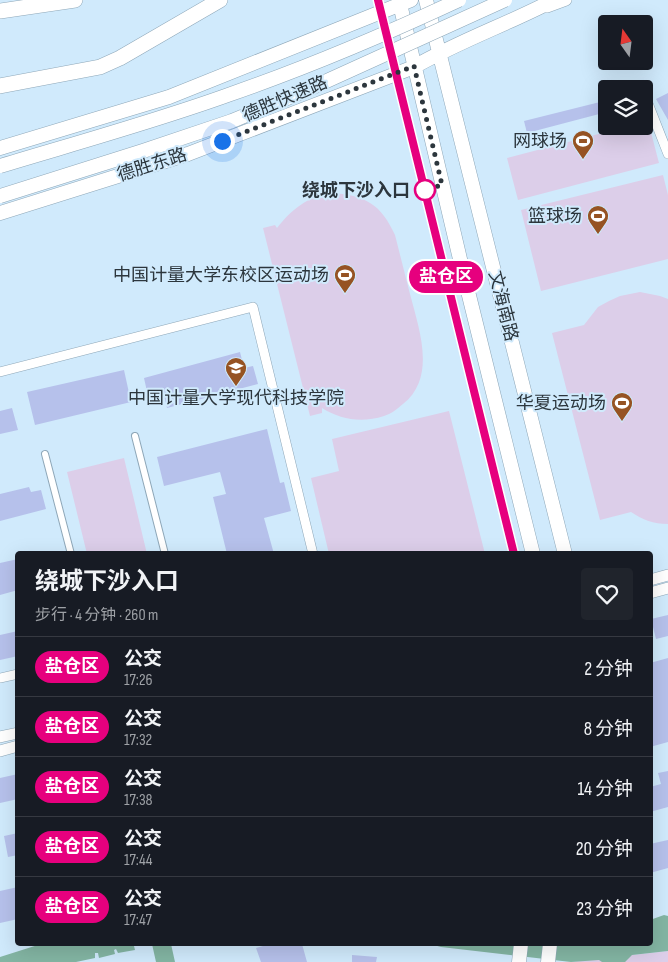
<!DOCTYPE html>
<html lang="zh">
<meta charset="utf-8">
<style>
:root{--surface:#171b24;--page:#20242c;--text:#f1f3f6;--muted:#9ea1a6;--line:#363941}
body{margin:0;font-family:"Sofia Sans Condensed","Noto Sans SC",sans-serif;background:var(--page);color:var(--text);height:100vh;display:flex;flex-direction:column;font-size:19px;white-space:nowrap}
*{box-sizing:border-box;margin:0}
p{font-size:16px;color:var(--muted)}
.icon{flex:none;width:28px;height:28px;fill:none;stroke:currentColor;stroke-width:2;stroke-linecap:round;stroke-linejoin:round}
.map{position:relative;flex:1;overflow:hidden}
.drawer{position:absolute;left:15px;top:551px;width:638px;height:395px;display:flex;flex-direction:column;background:var(--surface);border-radius:5px;box-shadow:0 5px 20px #0002}
.drawer>*{flex:none}
.badge{padding:0 10px;border-radius:16px;font-size:18px;line-height:32px}
.needle{width:32px;rotate:346deg}
.controls{position:absolute;left:598px;top:15px;display:grid;gap:10px}
.controls a{display:grid;place-items:center;width:55px;height:55px;border-radius:5px;background:var(--surface);box-shadow:0 5px 20px #0002;font-size:25px}
.you{position:absolute;width:25px;height:25px;margin:-12px;border:4px solid #fff;border-radius:50%;background:#1a73e8;box-shadow:0 0 0 8px #1a73e833}
.map>.badge{position:absolute;translate:-50% -50%;box-shadow:0 0 0 2px #fff}
.round{display:grid;place-items:center;flex:none;width:52px;height:52px;border-radius:5px;background:var(--page)}
.head{display:flex;align-items:center;justify-content:space-between;height:85px;padding:0 20px}
h1{font-size:24px;font-weight:700;line-height:38px}
ul{padding:0;list-style:none}
li{display:flex;align-items:center;gap:15px;height:60px;padding:0 20px;border-top:1px solid var(--line)}
li div{flex:1}
li b{display:block;font-size:19px}
li em{font-style:normal}
li .badge{min-width:55px;font-weight:700;text-align:center}
.map>svg:first-child{display:block}
.green{fill:#dccee9}
.water{fill:#83b5a3}
.building{fill:#b6c1eb}
.lines{fill:none;stroke-linecap:round;stroke-linejoin:round}
.pedestrian-casing{stroke:#8ea7b8;stroke-width:8}
.minor-casing{stroke:#8ea7b8;stroke-width:10}
.secondary-casing{stroke:#8ea7b8;stroke-width:12}
.primary-casing{stroke:#8ea7b8;stroke-width:15}
.motorway-casing{stroke:#8ea7b8;stroke-width:16}
.pedestrian{stroke:#fff;stroke-width:6}
.minor{stroke:#fff;stroke-width:9}
.secondary{stroke:#fff;stroke-width:11}
.primary{stroke:#fff;stroke-width:14}
.motorway{stroke:#fff;stroke-width:15}
.trunk-bridge-casing{stroke:#8ea7b8;stroke-width:15;stroke-linecap:butt}
.trunk-bridge{stroke:#fff;stroke-width:14}
.line-casing{stroke:#fff;stroke-width:11}
.line{stroke:#e6007e;stroke-width:8}
.walk{stroke:#2c363d;stroke-width:5;stroke-dasharray:0 9}
.stop-dot{fill:#fff;stroke:#e6007e;stroke-width:2.5}
.labels{text-anchor:middle;dominant-baseline:central;stroke-width:4;stroke-linejoin:round;paint-order:stroke}
.street-label{font-size:18px;fill:#2c363d;stroke:#d0eafc}
.poi-label{font-size:18px;fill:#2c363d;stroke:#d0eafc;text-anchor:end}
.stop-label{font-size:18px;font-weight:bold;fill:#2c363d;stroke:#d0eafc;text-anchor:end}
</style>
<div class="map">
<svg width="668" height="962" viewBox="0 0 668 962">
<rect width="100%" height="100%" fill="#d0eafc"/>
<!-- green -->
<path class="green" d="M648,121l11,42 -141,37 -11,-42 122,-32h15v-4z
M663,175l5,20v64l-127,32 -20,-81z
M331,193c34,2 50,11 64,42 5,20 10,39 15,59 9,35 27,83 -7,110 -6,5 -12,10 -19,12 -22,7 -43,4 -62,-8v5l-12,3 -47,-188 12,-3 2,3c15,-19 30,-31 54,-35z
M640,292l20,4 8,3v225c-15,0 -25,-4 -37,-12l-31,8 -48,-187 32,-8 14,-18 11,-6 11,-5z
M449,411l36,143h-156l-18,-76 28,-7 -7,-32z
M124,458l23,96h-60l-20,-82z
M668,951v11h-97z"/>
<!-- water -->
<path class="water" d="M664,915l4,1v35l-36,4 -7,7h-23l-3,-2 -28,2 -130,-15 -11,-3h220v-24z
M41,944h103l-10,2 1,4 -17,3 -2,-4 -2,1 1,4 -16,4 -1,-5h-3v5l-19,4h-76v-5z
M152,944h19l4,18h-19z"/>
<!-- building -->
<path class="building" d="M668,93v27l-12,-21z
M600,102l3,11 -76,20 -3,-12z
M240,352l4,16 9,-2 5,18 -91,24 -4,-16 -15,4 -4,-18z
M124,370l7,32 -96,23 -8,-33z
M12,408l6,22 -18,4v-23z
M267,429l13,54 4,-1 7,29 -27,7 10,36h-36v-2l-11,2 -14,-57 13,-3 -6,-22 -56,14 -7,-29z
M29,487l2,5 10,-2 5,19 -46,12v-27z
M18,559v31l-18,5v-32z
M668,615v21l-12,3 -5,-20z
M18,631v25l-18,4v-25z
M668,658v84l-18,5v-84z
M668,771v36l-18,5v-25l11,-3 -3,-11z
M18,774v25l-18,4v-25z
M18,833v22l-10,2 -4,-21z
M668,840v28l-18,5v-29z
M18,887v32l-18,4v-32z
M270,944h32l5,18h-46l-5,-14z
M352,955l25,2 -1,5h-24z"/>
<g class="lines">
<!-- pedestrian casing -->
<g class="pedestrian-casing">
<path id="pedestrian" d="M135,436l30,118
M45,454l26,100"/>
</g>
<!-- minor casing -->
<g class="minor-casing">
<path id="minor" d="M644,93l24,61
M0,372l253,-65 60,247
M0,678l18,-4"/>
</g>
<!-- secondary casing -->
<g class="secondary-casing">
<path id="secondary" d="M547,7l19,-7
M650,580l18,-5
M650,593l18,-5
M0,737l18,-4
M0,751l18,-5"/>
</g>
<!-- primary casing -->
<g class="primary-casing">
<path id="primary" d="M399,0l61,259 73,295
M426,0l139,554
M0,148l169,-51 242,-97
M0,213l188,-59 226,-87c45,-26 94,-43 140,-67
M519,962l2,-18
M548,962l2,-18"/>
</g>
<!-- motorway casing -->
<g class="motorway-casing">
<path id="motorway" d="M0,11l75,-11
M0,86l100,-19 20,-9 100,-58"/>
</g>
<!-- pedestrian -->
<use href="#pedestrian" class="pedestrian"/>
<!-- minor -->
<use href="#minor" class="minor"/>
<!-- secondary -->
<use href="#secondary" class="secondary"/>
<!-- primary -->
<use href="#primary" class="primary"/>
<!-- motorway -->
<use href="#motorway" class="motorway"/>
<!-- trunk-bridge casing -->
<g class="trunk-bridge-casing">
<path id="trunk-bridge" d="M0,166c76,-23 153,-44 228,-71 78,-27 156,-60 231,-95
M0,196l143,-45 89,-30 77,-32 196,-89"/>
</g>
<!-- trunk-bridge -->
<use href="#trunk-bridge" class="trunk-bridge"/>
</g>
<g class="lines">
<!-- line casing -->
<g class="line-casing">
<path id="line" d="M378,0l136,554"/>
</g>
<!-- line -->
<use href="#line" class="line"/>
<!-- walk -->
<path class="walk" d="M222,141l192,-75 28,119 -17,5"/>
</g>
<!-- icons -->
<defs>
<g id="stadium-pin" transform="scale(1.125)"><path d="M0 17L-7.5 6A9.5 9.5 0 1 1 7.5 6Z" fill="#965323" stroke="#d0eafc"/><path d="M0-5a6.5 5 0 1 0 0 10a6.5 5 0 1 0 0-10ZM-3.5-1.8h7v3.6h-7Z" fill="#fff"/></g>
<g id="university-pin" transform="scale(1.125)"><path d="M0 17L-7.5 6A9.5 9.5 0 1 1 7.5 6Z" fill="#965323" stroke="#d0eafc"/><path d="M0-5L7-2L0 1L-7-2ZM-4 1L0 2.5L4 1V4Q0 6-4 4Z" fill="#fff"/></g>
</defs>
<g fill-rule="evenodd">
<use href="#stadium-pin" x="583" y="141"/>
<use href="#stadium-pin" x="598" y="216"/>
<use href="#stadium-pin" x="345" y="275"/>
<use href="#university-pin" x="236" y="368"/>
<use href="#stadium-pin" x="622" y="403"/>
</g>
<!-- markers -->
<circle class="stop-dot" cx="425" cy="190" r="10"/>
<g class="labels">
<!-- street labels -->
<g class="street-label">
<text transform="translate(285 99) rotate(-23)">德胜快速路</text>
<text transform="translate(152 165) rotate(-18)">德胜东路</text>
<text transform="translate(503 306) rotate(76)">文海南路</text>
</g>
<!-- poi labels -->
<g class="poi-label">
<text x="567" y="141">网球场</text>
<text x="582" y="216">篮球场</text>
<text x="329" y="275">中国计量大学东校区运动场</text>
<text x="236" y="398" text-anchor="middle">中国计量大学现代科技学院</text>
<text x="606" y="403">华夏运动场</text>
</g>
<!-- stop labels -->
<g class="stop-label">
<text x="410" y="190">绕城下沙入口</text>
</g>
</g>
</svg>
<div class="controls">
<a><svg class="needle" viewBox="-14 -14 28 28"><path d="M0-13l5 13h-10z" fill="#e53935"/><path d="M0 13l5-13h-10z" fill="#9ea1a6"/></svg></a>
<a><svg class="icon" aria-label="layers" viewBox="0 0 24 24"><path d="M12 4l9 5-9 5-9-5zM3 14l9 5 9-5"/></svg></a>
</div>
<div class="you" style="left:222px;top:141px"></div>
<b class="badge" style="left:446px;top:277px;background:#e6007e;color:#fff">盐仓区</b>
<section class="drawer">
<div class="head"><div><h1>绕城下沙入口</h1><p>步行 · 4 分钟 · 260 m</p></div><a class="round"><svg class="icon" aria-label="heart" viewBox="0 0 24 24"><path d="M12 20l-8-8c-3-5 5-10 8-4 3-6 11-1 8 4z"/></svg></a></div>
<ul>
<li><span class="badge" style="background:#e6007e;color:#fff">盐仓区</span><div><b>公交</b><p>17:26</p></div><em>2 分钟</em></li>
<li><span class="badge" style="background:#e6007e;color:#fff">盐仓区</span><div><b>公交</b><p>17:32</p></div><em>8 分钟</em></li>
<li><span class="badge" style="background:#e6007e;color:#fff">盐仓区</span><div><b>公交</b><p>17:38</p></div><em>14 分钟</em></li>
<li><span class="badge" style="background:#e6007e;color:#fff">盐仓区</span><div><b>公交</b><p>17:44</p></div><em>20 分钟</em></li>
<li><span class="badge" style="background:#e6007e;color:#fff">盐仓区</span><div><b>公交</b><p>17:47</p></div><em>23 分钟</em></li>
</ul>
</section>
</div>
